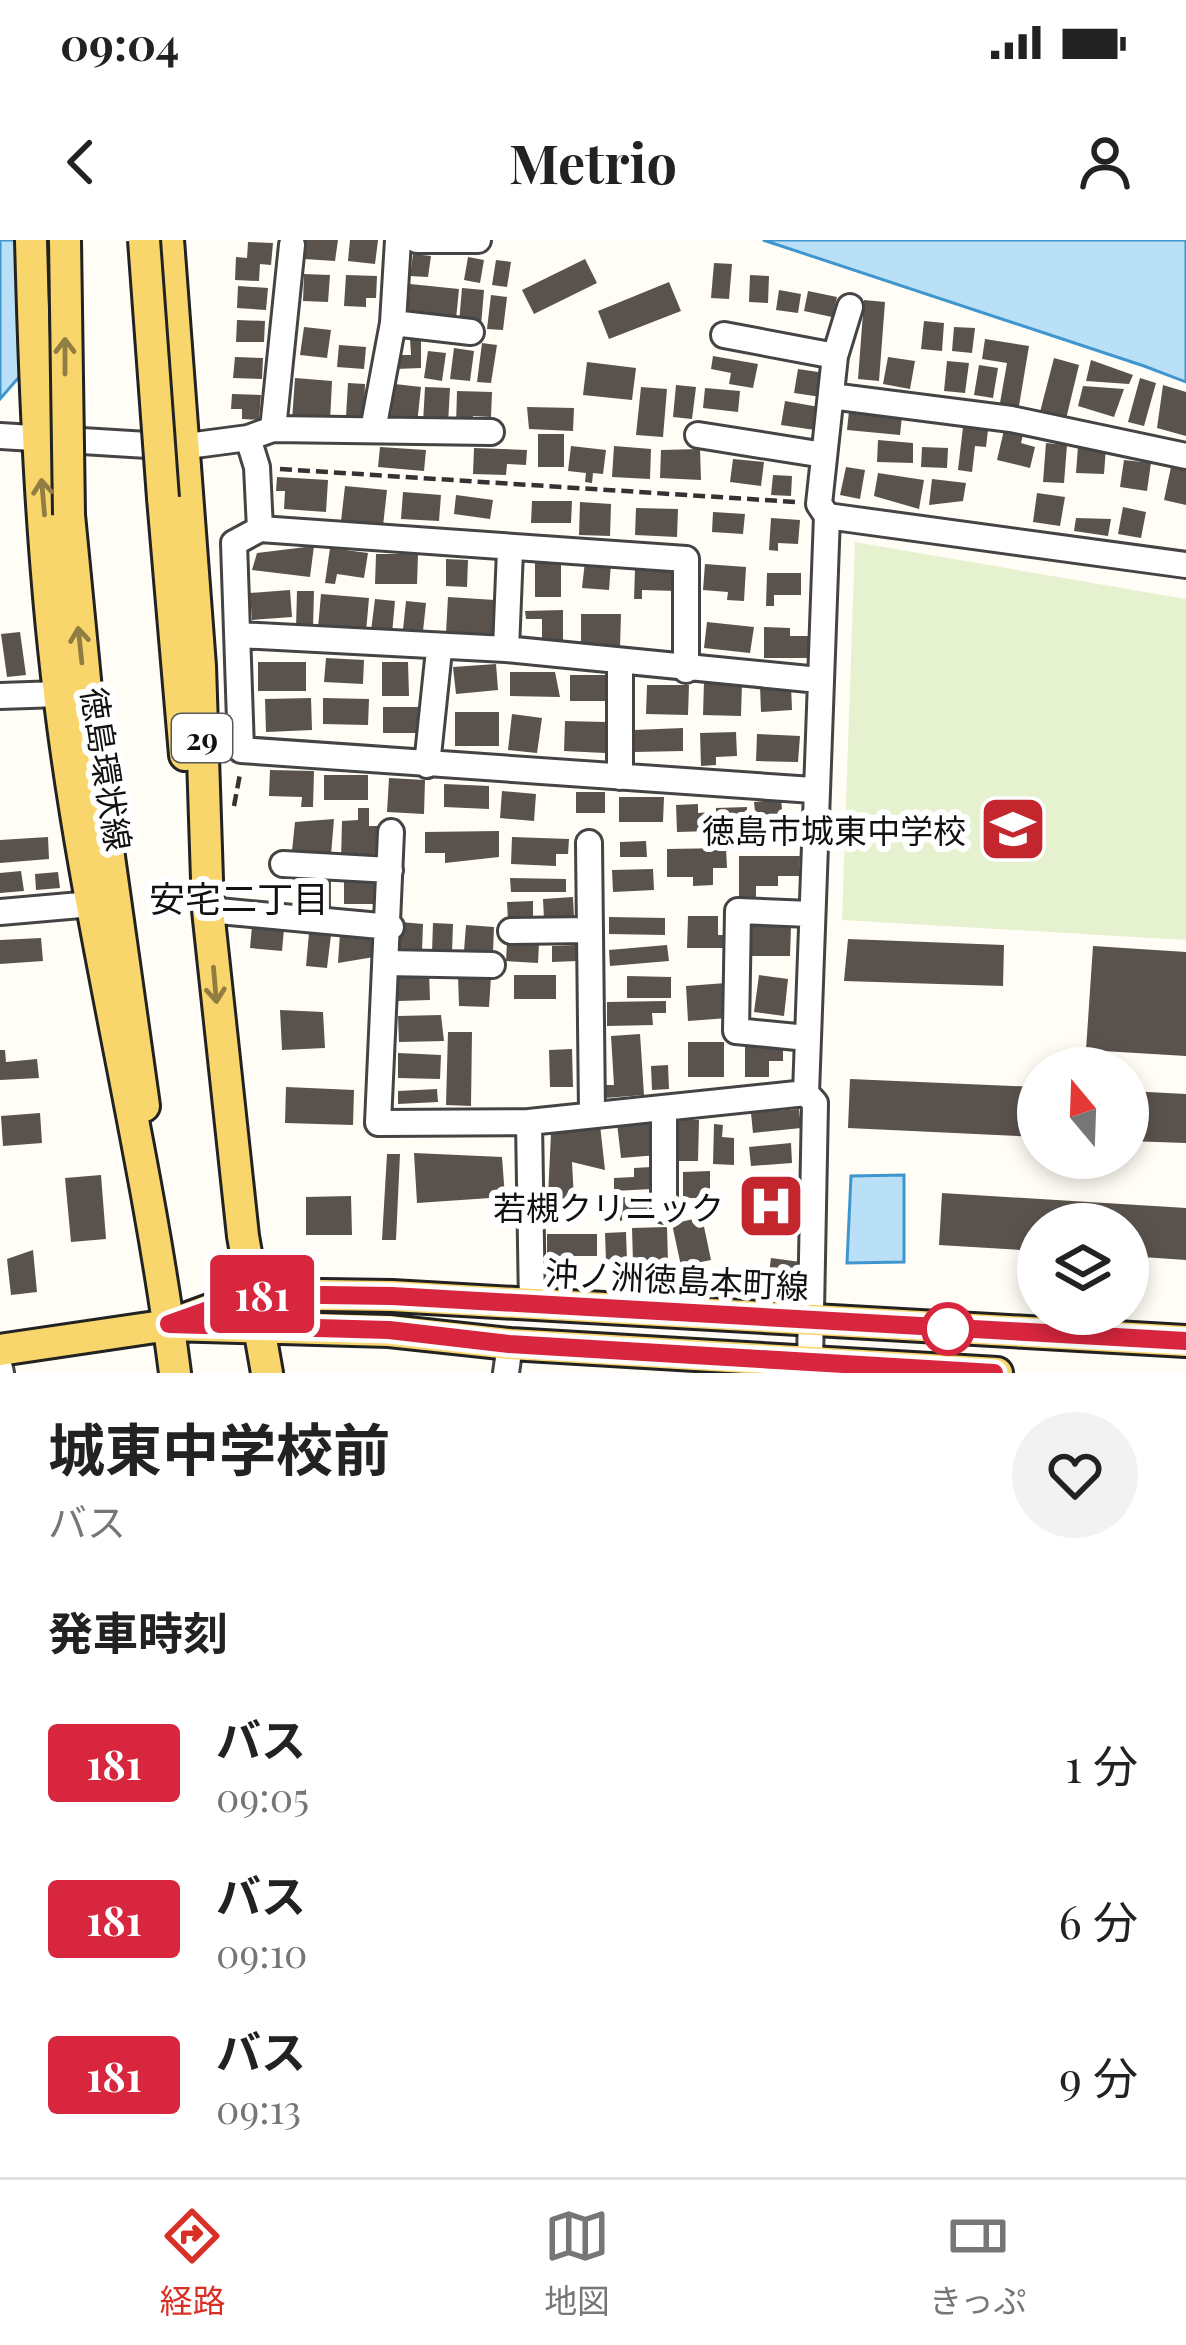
<!DOCTYPE html>
<html lang="ja">
<meta charset="utf-8">
<style>
:root{--surface:#fff;--page:#f2f2f2;--text:#222;--muted:#767676;--line:#e0e0e0;--accent:#d93025}
body{margin:0;font-family:"Playfair Display","Noto Sans JP",serif;background:var(--page);color:var(--text);height:100vh;display:flex;flex-direction:column;font-size:45px;white-space:nowrap}
*{box-sizing:border-box;margin:0}
p{font-size:39px;color:var(--muted)}
.icon{flex:none;width:66px;height:66px;fill:none;stroke:currentColor;stroke-width:2;stroke-linecap:round;stroke-linejoin:round}
.map{position:relative;height:1133px;overflow:hidden}
.drawer{display:flex;flex-direction:column;background:var(--surface);flex:1}
.drawer>*{flex:none}
.badge{padding:0 24px;border-radius:9px;font-size:42px;line-height:78px}
.needle{width:78px;rotate:341deg}
.fabs{position:absolute;left:1017px;top:807px;display:grid;gap:24px}
.fabs a{display:grid;place-items:center;width:132px;height:132px;border-radius:50%;background:var(--surface);box-shadow:0 6px 18px #0003;font-size:60px}
.map>.badge{position:absolute;translate:-50% -50%;box-shadow:0 0 0 6px #fff}
h2{padding:0 48px;font-size:45px;line-height:108px}
.round{display:grid;place-items:center;flex:none;width:126px;height:126px;border-radius:63px;background:var(--page)}
.head{display:flex;align-items:center;justify-content:space-between;height:204px;padding:0 48px}
h1{font-size:57px;font-weight:700;line-height:90px}
ul{padding:0;list-style:none}
li{display:flex;align-items:center;gap:36px;height:156px;padding:0 48px}
li div{flex:1}
li b{display:block;font-size:45px}
li em{font-style:normal}
li .badge{min-width:132px;font-weight:700;text-align:center}
.status{display:flex;justify-content:space-between;align-items:center;height:84px;padding:0 60px;background:var(--surface);direction:ltr}
.status svg{height:33px;fill:currentColor}
header{display:flex;justify-content:space-between;align-items:center;height:156px;padding:0 48px;background:var(--surface);font-size:54px;font-weight:700}
.tabs{display:flex;justify-content:space-around;align-items:center;height:168px;border-top:3px solid var(--line);background:var(--surface);font-size:33px;color:var(--muted)}
.tabs a{display:grid;justify-items:center;gap:6px}
.tabs .current{color:var(--accent)}
.map>svg:first-child{display:block}
.pitch{fill:#e6f2cf}
.water{fill:#b9e0f7;stroke:#3f96cf;stroke-width:3}
.pier{fill:#fffdf5}
.building{fill:#5a524d}
.lines{fill:none;stroke-linecap:round;stroke-linejoin:round}
.minor-casing{stroke:#444;stroke-width:30}
.major-casing{stroke:#222;stroke-width:36}
.path{stroke:#333;stroke-width:4.5;stroke-dasharray:12 6;stroke-linecap:butt}
.minor{stroke:#fff;stroke-width:24}
.major{stroke:#f9d66b;stroke-width:30}
.major-bridge-casing{stroke:#222;stroke-width:36;stroke-linecap:butt}
.major-bridge{stroke:#f9d66b;stroke-width:30}
.oneway{stroke:#917d42}
.line-casing{stroke:#fff;stroke-width:27}
.line{stroke:#d7263d;stroke-width:18}
.stop-dot{fill:#fff;stroke:#d7263d;stroke-width:6}
.labels{text-anchor:middle;dominant-baseline:central;stroke-width:12;stroke-linejoin:round;paint-order:stroke}
.shield{fill:#fff;stroke:#585858;stroke-width:3}
.shield-label{font-size:30px;font-weight:bold;fill:#111}
.street-label{font-size:33px;fill:#111;stroke:#fff}
.poi-label{font-size:33px;fill:#111;stroke:#fff;text-anchor:end}
.neighbourhood-label{font-size:36px;fill:#111;stroke:#fff}
</style>
<div class="status"><b>09:04</b><svg viewBox="0 0 49 12"><path d="M0 12V9h3v3zM5 12V6h3v6zM10 12V3h3v9zM15 12V0h3v12zM26 1h20v11H26zM47 4h2v5h-2z"/></svg></div>
<header><svg class="icon" aria-label="back" viewBox="0 0 24 24"><path d="M15 5l-7 7 7 7"/></svg>Metrio<svg class="icon" aria-label="person" viewBox="0 0 24 24"><circle cx="12" cy="8" r="4"/><path d="M4 21q1-7 8-7t8 7"/></svg></header>
<div class="map">
<svg width="1186" height="1133" viewBox="0 0 1186 1133">
<rect width="100%" height="100%" fill="#fffdf5"/>
<!-- pitch -->
<path class="pitch" d="M855,302l331,57v341l-344,-20z"/>
<!-- water -->
<path class="water" d="M0,0h138l-138,159z
M763,0h423v142l-42,-16z
M904,935v87l-57,1 4,-87z"/>
<!-- pier -->
<path class="pier" d="M55,0h79l1,12 -70,80z"/>
<!-- building -->
<path class="building" d="M306,0h32l-3,21 -31,-2z
M350,0h28l-3,24 -27,-3z
M248,2l25,1 -2,22 -11,-1 -1,17 -24,-1 1,-23 11,1z
M413,14l18,2 -3,21 -18,-1z
M468,17l16,3 -4,23 -16,-3z
M585,19l12,24 -63,31 -12,-24z
M496,20l15,2 -4,25 -15,-2z
M714,23l18,1 -3,35 -18,-1z
M304,34l26,1 -2,27 -25,-1z
M346,35l31,1 -1,22h-10v9l-22,-1z
M750,35l19,1 -1,27 -19,-1z
M669,42l12,29 -72,28 -11,-28z
M410,44l49,5 -3,30 -48,-5z
M238,46l30,2 -2,22 -29,-2z
M462,48l22,2 -3,36 -22,-3z
M779,50l22,4 -3,19 -22,-3z
M808,51l29,6 -5,20 -28,-6z
M491,55l16,2 -4,33 -16,-1z
M864,60l21,2 -6,79 -21,-2z
M237,80l28,1 -1,21h-28z
M924,81l20,2 -2,28 -21,-2z
M304,87l27,3 -4,28 -27,-3z
M954,87l21,1 -3,25 -20,-2z
M410,98h11v30l-25,1v-14h15z
M985,99l44,7 -10,60 -19,-3 7,-40 -25,-4z
M482,103l15,2 -6,38 -14,-1z
M339,105l27,2 -2,22 -27,-2z
M454,108l20,3 -4,30 -20,-2z
M428,111l18,2 -4,28 -18,-3z
M713,116l45,8 -5,24 -24,-4 2,-11 -20,-4z
M235,117l28,1 -1,21 -29,-1z
M888,117l27,4 -5,28 -27,-5z
M1054,118l25,7 -13,54 -26,-7z
M1091,120l42,15 -4,9 -43,-3z
M947,121l22,2 -4,30 -21,-2z
M587,122l49,6 -4,32 -49,-5z
M979,125l19,3 -5,30 -19,-3z
M798,129l27,4 -4,24 -27,-4z
M295,138l37,3 -2,41 -38,-2z
M1140,138l16,5 -12,43 -16,-4z
M348,143l17,1 -1,33 -18,-1z
M395,144l26,3 -4,37 -27,-3z
M676,145l20,2 -4,32 -19,-2z
M1163,145l23,7v44l-29,-8z
M1083,146l41,3 -10,28 -36,-11z
M425,147l25,1 -2,36 -25,-1z
M641,147l26,2 -4,48 -27,-2z
M705,148l35,3 -2,21 -35,-4z
M457,151l35,1 -1,25 -18,-1v9h-17z
M232,154l29,1 -2,25 -17,-1v-10h-11z
M785,161l34,6 -4,23 -34,-5z
M527,167l47,1 -1,23 -44,-2z
M849,171l53,5 -2,19 -53,-5z
M963,187l25,3 -2,17 -11,-1 -3,26 -14,-2z
M1004,190l19,5 -2,8 14,4 -5,21 -33,-8z
M538,194h26v33h-26z
M878,200l35,3v20l-36,-1z
M1046,203l21,2 -3,38 -21,-1z
M571,206l35,4 -3,24 -10,-1 -1,10 -7,-1 1,-9 -18,-2z
M614,206l37,3 -1,30 -38,-2z
M1078,206l28,1 -2,27 -28,-1z
M380,207l46,3 -2,21 -46,-4z
M922,207l26,1 -1,20 -26,-1z
M474,208l53,2 -1,15 -19,-1 -1,11 -33,-1z
M700,209l1,31 -41,-2 1,-28z
M733,219l31,3 -3,24 -31,-4z
M1124,220l27,3 -4,28 -27,-4z
M846,227l19,3 -5,29 -20,-4z
M1171,227l15,3v35l-22,-5z
M878,233l46,7 -5,29 -45,-13z
M773,235l19,1 -1,20 -20,-1z
M277,237l51,3 -2,32 -42,-3 1,-18h-9z
M932,239l34,4 -3,18 -34,4z
M345,246l42,4 -4,36 -42,-5z
M403,252l38,3 -2,26 -38,-2z
M1037,253l28,4 -5,29 -27,-4z
M456,255l37,5 -3,19 -36,-5z
M532,261h40l-1,22h-40z
M580,262l31,2 -1,32 -31,-1z
M1123,267l23,5 -5,26 -23,-4z
M636,268l42,1 -1,28 -42,-2z
M713,272l32,2 -2,20 -31,-2z
M771,278l29,2 -2,24 -20,-1v8l-9,-1z
M1076,278l35,1 -3,17 -34,-5z
M314,306l-4,31 -58,-7 5,-17z
M330,308l38,5 -4,25 -27,-4 -2,10 -10,-1z
M376,314h42l-1,30h-42z
M446,319l22,1 -1,27 -21,-1z
M535,319h26v38h-26z
M585,321l26,2 -2,27 -27,-2z
M705,324l41,3 -2,34 -17,-1 1,-8 -25,-2z
M635,329l42,1v21l-35,-1v9h-8z
M767,333h34v22h-27v11h-8z
M290,350l2,27 -40,3 -2,-27z
M297,351h17l-1,37h-17z
M321,354l48,4 -3,34 -48,-4z
M448,357l47,3 -3,36 -46,-3z
M375,359l20,2 -3,33 -21,-3z
M406,361l20,2 -4,38 -20,-2z
M563,370v30l-21,1v-22h-16l-1,-8z
M581,374h40l-1,33 -39,-1z
M707,382l47,5 -4,26 -46,-5z
M764,387l26,1v8h18v22h-44z
M20,392l6,43 -19,2 -6,-43z
M326,418l38,2 -1,24 -39,-2z
M258,422h48v29h-48z
M382,422h26l1,34h-27z
M496,424l2,26 -42,4 -3,-27z
M510,432h45l5,25 -50,-1z
M570,435h40v26h-40z
M704,442l38,1 -1,33 -38,-1z
M647,445h42l-1,30 -42,-1z
M791,445l1,25 -31,2 -1,-26z
M311,458l1,32 -46,2 -1,-33z
M323,458l46,1 -1,26 -45,-1z
M383,467h36l-1,26h-35z
M455,472h44v34h-44z
M512,474l30,4 -5,35 -29,-3z
M565,481l41,1 -1,31 -41,-2z
M683,488v23l-49,1v-22z
M736,492l1,24 -21,1v8l-15,1 -1,-33z
M757,494l43,2 -2,26 -42,-1z
M270,530l44,1 -1,36h-12l1,-10 -33,-1z
M324,535h44v25h-44z
M389,538l36,2 -1,34 -37,-2z
M444,544l45,2v23l-45,-2z
M502,551l34,3 -2,27 -34,-3z
M576,552h29v21h-29z
M619,557h45l-1,25h-44z
M781,559l2,20 -27,3 -2,-20z
M698,564v9l13,-1v19l-34,1 -1,-27z
M747,567v26l-30,1 -1,-26z
M358,568h11v18h11l-2,36 -37,-1 1,-40 16,-1z
M334,579l-3,36 -39,-4 3,-29z
M792,584v19l-36,-1v-15z
M499,591v26l-54,6v-10h-20v-21z
M48,597l1,22 -49,4v-23z
M512,597l57,2 -1,15h-12v12l-45,-2z
M646,601l1,16h-27v-15z
M726,608l1,20h-14v17l-20,1v-9h-26v-28z
M739,616h61l-1,20h-21v10h-22v13h-17z
M653,629l1,21 -41,2 -1,-22z
M21,631l3,20 -24,2v-20z
M58,632l2,16 -24,2 -1,-16z
M510,638l56,1v13h-55z
M344,640h30v24h-30z
M316,641h15v26h-15z
M573,657l1,20 -30,2 -1,-20z
M533,661v19l-25,1 -1,-19z
M688,676h30v19h11v13h-42z
M609,677l56,1v17l-56,-1z
M401,682l22,2 -1,27 -23,-1z
M433,683l20,1 -1,29 -20,-1z
M466,685l28,2 -1,26 -29,-2z
M252,686l32,3 -2,22 -32,-3z
M751,686l40,1 -1,29h-39z
M309,693l22,2 -4,33 -21,-2z
M340,693l35,2 -1,22 -36,6z
M41,698l2,23 -43,3v-24z
M848,699l156,6 -1,41 -159,-5z
M507,702l32,1 -1,20 -32,-2z
M576,705l1,16 -25,1v-16z
M667,705l2,16 -59,5 -1,-16z
M1093,706l93,6v104l-100,-6z
M429,732l1,28 -32,1 -1,-28z
M458,735l33,2 -2,30 -30,-1z
M514,735h42v24h-42z
M759,735l29,4 -4,37 -30,-4z
M627,736l44,1v21h-44z
M726,743l2,35 -40,3 -2,-35z
M666,761v12h-14l1,12 -46,1v-24z
M280,770l43,2 2,36 -43,2z
M441,775l3,26 -45,1 -1,-26z
M448,792h24l-1,74 -25,-1z
M640,794l4,61 -39,3 -1,-13h10l-3,-49z
M688,802h36v35h-36z
M745,804h38v17h-14v16h-24z
M572,809l1,38h-23l-1,-37z
M0,810h5l1,12 31,-3 2,19 -39,2z
M398,813l43,2 -1,24 -42,-1z
M668,825l1,24 -17,1 -1,-24z
M850,839l188,8v50l-190,-9z
M286,847l68,3 -1,35 -68,-2z
M437,849l1,13 -40,2v-13z
M1128,851l58,3v49l-58,-2z
M799,869l2,19 -48,5 -2,-20z
M40,873l2,30 -39,3 -2,-30z
M654,880l4,35 -37,3 -4,-35z
M679,880h20l-1,41h-20z
M714,884l9,1 -1,12 12,1v27l-21,-1z
M600,885l5,45 -33,-8 2,38 -26,-3 3,-64z
M791,903l1,20 -41,3 -2,-19z
M414,913l88,4 3,40 -88,6z
M387,914h13l-4,86h-14z
M652,927v22l-38,2v-13l20,-1v-9z
M710,931v27h-27v-26z
M101,935l5,64 -35,3 -6,-64z
M942,953l244,15v52l-58,-4v-32h-90v27l-99,-6z
M648,954l-1,19 -27,8 -2,-23z
M351,956l1,39h-46v-38z
M702,977l9,43 -30,6 -9,-42z
M667,987l1,35h-35l-1,-34z
M626,992l1,29h-21l-1,-28z
M547,994h50v22h-50z
M33,1010l4,42 -26,3 -4,-36z
M771,1018l30,4 -2,15 -30,-4z"/>
<g class="lines">
<!-- minor casing -->
<g class="minor-casing">
<path id="minor" d="M417,0h61
M393,83l78,9
M724,95l111,21 -16,148 8,12
M835,116l15,-49
M831,156l180,23 175,37
M273,189l19,-184
M373,190l20,-107 5,-83
M698,195l126,20
M0,196l180,11 68,-9 9,29 3,62
M248,198l25,-9 218,3
M238,395l268,14 313,31
M506,409l4,-99
M620,424v113
M686,430v-111l-426,-30 -26,14 7,207 572,40
M0,456l59,-2
M427,525l12,-115
M391,592l-13,291 151,-1 3,183
M589,603l3,270
M283,624l107,6
M208,670l183,17
M0,672l92,-8
M511,691l79,-1
M386,723l106,2
M807,798l-71,-7 2,-120 72,3
M806,853l21,-577 359,49
M664,869v101
M529,882l277,-29 9,10 -5,260
M0,1128l1,5
M506,1133l4,-29"/>
</g>
<!-- major casing -->
<g class="major-casing">
<path id="major" d="M31,0c4,151 10,303 28,453 27,229 87,452 116,680
M168,0l32,426 8,244 35,326 24,137
M163,258l22,257
M69,275l18,185 57,406
M169,1085l84,-31 139,2 794,45
M0,1110l169,-25 220,6 121,13 487,29"/>
</g>
<!-- path -->
<path class="path" d="M280,229l516,33
M234,566l6,-32"/>
<!-- minor -->
<use href="#minor" class="minor"/>
<!-- major -->
<use href="#major" class="major"/>
<!-- major-bridge casing -->
<g class="major-bridge-casing">
<path id="major-bridge" d="M65,0l4,275
M144,0l19,258"/>
</g>
<!-- major-bridge -->
<use href="#major-bridge" class="major-bridge"/>
</g>
<!-- one-way arrows -->
<defs><path id="oneway-shaft" d="M-6 0H5M1.5-3L5.5 0L1.5 3" fill="none" stroke-width="1.6" stroke-linecap="round" stroke-linejoin="round" transform="scale(3)"/></defs>
<g class="oneway">
<use href="#oneway-shaft" transform="translate(65 116) rotate(-90)"/>
<use href="#oneway-shaft" transform="translate(43 257) rotate(-95)"/>
<use href="#oneway-shaft" transform="translate(80 405) rotate(-96)"/>
<use href="#oneway-shaft" transform="translate(215 745) rotate(85)"/>
</g>
<g class="lines">
<!-- line casing -->
<g class="line-casing">
<path id="line" d="M994,1133l-485,-29 -120,-14 -220,-6 84,-30 139,2 794,45"/>
</g>
<!-- line -->
<use href="#line" class="line"/>
</g>
<!-- icons -->
<defs>
<g id="school-square" transform="scale(3.45)"><rect x="-9" y="-9" width="18" height="18" rx="4" fill="#c4262e" stroke="#fff"/><path d="M0-5L7-2L0 1L-7-2ZM-4 1L0 2.5L4 1V4Q0 6-4 4Z" fill="#fff"/></g>
<g id="hospital-square" transform="scale(3.45)"><rect x="-9" y="-9" width="18" height="18" rx="4" fill="#c4262e" stroke="#fff"/><path d="M-5-5h3v3.5h4V-5h3V5h-3V1.5h-4V5h-3Z" fill="#fff"/></g>
</defs>
<g fill-rule="evenodd">
<use href="#school-square" x="1013" y="589"/>
<use href="#hospital-square" x="771" y="966"/>
</g>
<!-- markers -->
<circle class="stop-dot" cx="948" cy="1089" r="24"/>
<g class="labels">
<!-- shield labels -->
<rect class="shield" x="172" y="474" width="60" height="48" rx="9"/>
<g class="shield-label">
<text x="202" y="498">29</text>
</g>
<!-- street labels -->
<g class="street-label">
<text transform="translate(108 529) rotate(81)">徳島環状線</text>
<text transform="translate(677 1038) rotate(3)">沖ノ洲徳島本町線</text>
</g>
<!-- poi labels -->
<g class="poi-label">
<text x="966" y="589">徳島市城東中学校</text>
<text x="724" y="966">若槻クリニック</text>
</g>
<!-- neighbourhood labels -->
<g class="neighbourhood-label">
<text x="239" y="657">安宅二丁目</text>
</g>
</g>
</svg>
<div class="fabs">
<a><svg class="needle" viewBox="-14 -14 28 28"><path d="M0-13l5 13h-10z" fill="#e53935"/><path d="M0 13l5-13h-10z" fill="#767676"/></svg></a>
<a><svg class="icon" aria-label="layers" viewBox="0 0 24 24"><path d="M12 4l9 5-9 5-9-5zM3 14l9 5 9-5"/></svg></a>
</div>
<b class="badge" style="left:262px;top:1054px;background:#d7263d;color:#fff">181</b>
</div>
<section class="drawer">
<div class="head"><div><h1>城東中学校前</h1><p>バス</p></div><a class="round"><svg class="icon" aria-label="heart" viewBox="0 0 24 24"><path d="M12 20l-8-8c-3-5 5-10 8-4 3-6 11-1 8 4z"/></svg></a></div>
<h2>発車時刻</h2>
<ul>
<li><span class="badge" style="background:#d7263d;color:#fff">181</span><div><b>バス</b><p>09:05</p></div><em>1 分</em></li>
<li><span class="badge" style="background:#d7263d;color:#fff">181</span><div><b>バス</b><p>09:10</p></div><em>6 分</em></li>
<li><span class="badge" style="background:#d7263d;color:#fff">181</span><div><b>バス</b><p>09:13</p></div><em>9 分</em></li>
</ul>
</section>
<nav class="tabs">
<a class="current"><svg class="icon" aria-label="directions" viewBox="0 0 24 24"><path d="M12 3l9 9-9 9-9-9zM9 14v-3h6M13 9l2 2-2 2"/></svg>経路</a>
<a><svg class="icon" aria-label="map" viewBox="0 0 24 24"><path d="M3 6l6-2 6 2 6-2v14l-6 2-6-2-6 2zM9 4v14M15 6v14"/></svg>地図</a>
<a><svg class="icon" aria-label="tickets" viewBox="0 0 24 24"><path d="M3 7h18v10H3zM15 7v10"/></svg>きっぷ</a>
</nav>
